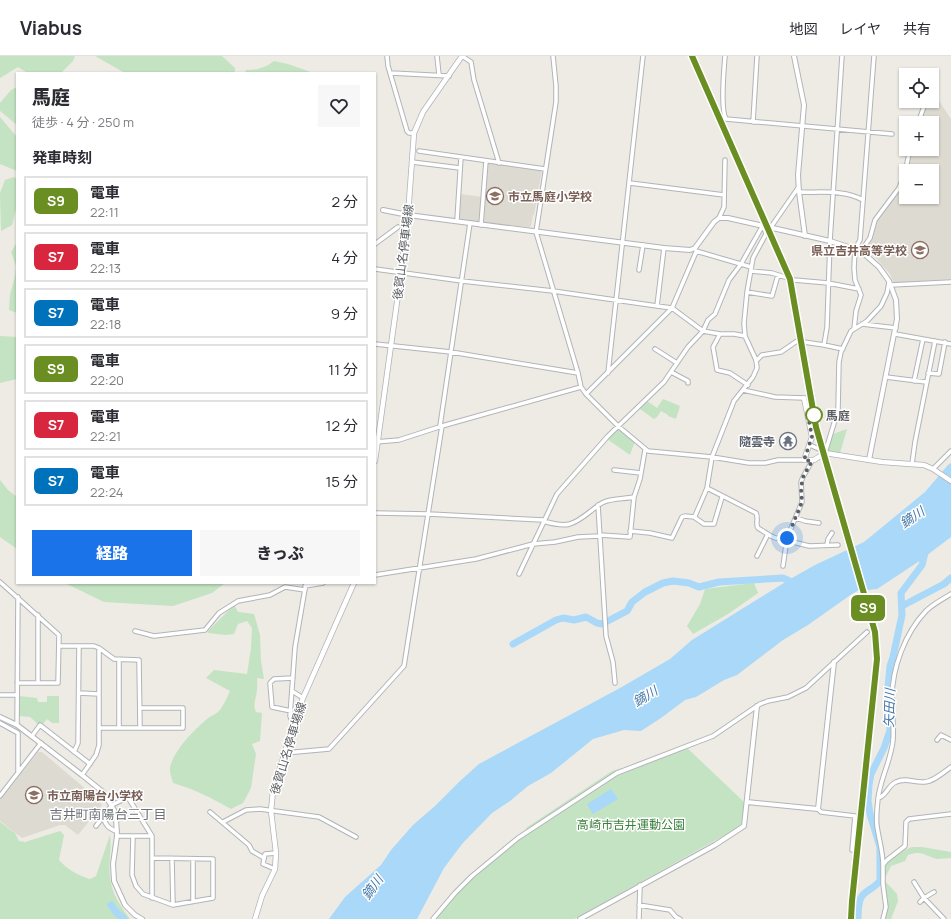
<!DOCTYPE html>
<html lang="ja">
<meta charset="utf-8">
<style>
:root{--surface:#fff;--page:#f7f7f7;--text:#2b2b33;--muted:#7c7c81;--line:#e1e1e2;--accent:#1a73e8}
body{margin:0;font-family:Manrope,"Noto Sans JP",sans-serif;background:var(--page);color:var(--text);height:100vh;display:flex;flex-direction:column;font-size:15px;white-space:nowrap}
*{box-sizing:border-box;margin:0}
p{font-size:13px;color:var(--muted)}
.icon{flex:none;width:22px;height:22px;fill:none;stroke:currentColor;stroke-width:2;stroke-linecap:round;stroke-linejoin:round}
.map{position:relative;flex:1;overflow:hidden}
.side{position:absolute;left:16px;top:16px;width:360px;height:512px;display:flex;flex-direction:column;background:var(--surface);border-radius:0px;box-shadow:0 1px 3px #0004}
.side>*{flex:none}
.badge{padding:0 8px;border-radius:6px;font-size:14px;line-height:26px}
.buttons{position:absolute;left:899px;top:12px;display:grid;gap:8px}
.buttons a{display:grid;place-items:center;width:40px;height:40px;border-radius:0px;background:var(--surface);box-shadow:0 1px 3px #0004;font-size:20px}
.you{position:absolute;width:20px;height:20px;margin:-10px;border:3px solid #fff;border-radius:50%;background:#1a73e8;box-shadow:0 0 0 6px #1a73e833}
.map>.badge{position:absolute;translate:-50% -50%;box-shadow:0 0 0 2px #fff}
h2{padding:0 16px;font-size:15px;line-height:36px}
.round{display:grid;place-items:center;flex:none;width:42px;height:42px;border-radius:0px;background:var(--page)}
.head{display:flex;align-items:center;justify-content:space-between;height:68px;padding:0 16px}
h1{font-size:19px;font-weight:800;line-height:30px}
.button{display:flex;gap:8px;margin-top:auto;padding:8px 16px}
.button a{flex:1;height:46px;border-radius:0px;background:var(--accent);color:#fff;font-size:16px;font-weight:800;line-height:46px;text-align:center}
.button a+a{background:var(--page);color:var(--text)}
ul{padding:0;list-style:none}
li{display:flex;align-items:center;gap:12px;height:50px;margin:0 8px 6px;padding:0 8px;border:2px solid var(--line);border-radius:0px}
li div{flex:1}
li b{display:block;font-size:15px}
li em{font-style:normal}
li .badge{min-width:44px;font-weight:700;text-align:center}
header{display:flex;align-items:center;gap:24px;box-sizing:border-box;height:56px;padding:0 20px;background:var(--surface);border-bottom:1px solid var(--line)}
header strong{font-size:19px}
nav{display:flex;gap:22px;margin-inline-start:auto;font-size:14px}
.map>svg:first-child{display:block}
.education{fill:#dddad2}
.green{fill:#c3e3c2}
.water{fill:#a9d8f8}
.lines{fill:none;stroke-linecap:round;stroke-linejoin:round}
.river{stroke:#a9d8f8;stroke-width:7}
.minor-casing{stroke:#b1b4b8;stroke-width:5.5}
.tertiary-casing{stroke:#b1b4b8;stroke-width:6}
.secondary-casing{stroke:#b0b3b8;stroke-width:6}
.minor{stroke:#fff;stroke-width:3.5}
.tertiary{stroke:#fff;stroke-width:4}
.secondary{stroke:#fff;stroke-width:4.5}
.rail-casing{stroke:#b2b3b3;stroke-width:2.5}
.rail{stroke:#fff;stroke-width:1;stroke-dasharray:3;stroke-linecap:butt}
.line-casing{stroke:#fff;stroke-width:9}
.line{stroke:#6b8e23;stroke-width:6}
.walk{stroke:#5c5f63;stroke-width:4;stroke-dasharray:0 7.2}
.stop-dot{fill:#fff;stroke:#6b8e23;stroke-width:2}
.labels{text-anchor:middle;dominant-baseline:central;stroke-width:3;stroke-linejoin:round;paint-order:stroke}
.education-label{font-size:12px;font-weight:bold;fill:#785e54;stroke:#fff;text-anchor:start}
.street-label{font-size:12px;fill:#5c5f63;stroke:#fff}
.stop-label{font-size:12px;font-weight:bold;fill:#5c5f63;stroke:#fff;text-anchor:start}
.worship-label{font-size:12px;font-weight:bold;fill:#5b616d;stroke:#fff;text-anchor:end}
.park-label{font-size:12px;fill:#3c823d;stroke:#fff}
.water-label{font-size:13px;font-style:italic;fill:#4779a9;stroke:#fff}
.neighbourhood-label{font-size:13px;fill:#6d7175;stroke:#fff}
</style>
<header>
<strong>Viabus</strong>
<nav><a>地図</a><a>レイヤ</a><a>共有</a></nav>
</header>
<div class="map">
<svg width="951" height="863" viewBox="0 0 951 863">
<rect width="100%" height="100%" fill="#edebe4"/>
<!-- education -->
<path class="education" d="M932,42h5l14,21v160l-57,4 -4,-9 -8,-9 -5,-6 -13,-9 8,-14 6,-17 21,-30 7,-15v23h26v-26h-25l5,-22h20v-26h-13l7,-22h6z
M489,107l53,7 -8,45h-1l-2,11 -2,1 -46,-5 4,-58z
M460,138l22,3 -2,24 -22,-3z
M38,696h4l52,44 8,9 -24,30 -13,-10h-5l-38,13 -22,-17v-21z"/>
<!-- green -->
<path class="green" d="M0,0h75l-2,5 -12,12h-35v-1l-8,-5 -18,11z
M95,0h127l13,12v5h-110z
M274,5l14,3 25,9h-68l1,-3c11,0 19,-2 28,-9z
M17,31v38l-17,-14v-8l11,-13z
M0,61l17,20v34l-17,-7z
M14,121l3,2v26l-5,20 -11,6 -1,-38 5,-13z
M16,188h1v69l-8,-3 1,-15 5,-19 1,-10 -5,-14z
M0,280l17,1v42l-17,4z
M663,343l17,7 -4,13 -8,-3v-1l-7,-4 -4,6 -3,2 -14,-10 7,-8 10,7z
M618,371l17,14 -5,14 -23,-16z
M847,373l-7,24 -12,-2 -1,-3 6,-14z
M0,424l8,10 9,7v52l-17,-12z
M65,527h160l-13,10 -39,13 -69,-4z
M754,527l4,10 -30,21 -35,20 -6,-8 13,-22 5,-15z
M234,549l4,7 16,2 6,21 1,26 3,18 -7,-1c0,4 1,7 0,11 0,8 -5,15 -1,23l6,1 -2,28 -8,3 4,10 -5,34 -8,15 -12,6c-19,-11 -37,-20 -58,-26 -1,-5 -4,-11 -3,-15 3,-17 24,-38 37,-49 3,-3 8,-4 11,-7 5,-5 9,-14 12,-21l-24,-13 8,-8 33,4 4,-26 1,-20 -5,-7 -9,3 -4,10 -8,1 -18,-2v-2z
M19,640l18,2 1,4h9v-6h12v27h-7l-5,-4 -5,6 -3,-2 -1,1 -8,-7 -11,-1z
M684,689l60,57 -2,21 -8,7 -160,89h-143c27,-34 60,-65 96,-89l-1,-2 86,-57 10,-3 1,1z
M0,766l15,11 4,8 6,1 35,-11 4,4 -5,25c9,10 18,15 31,19l6,-3 14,-41c2,15 -2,28 0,42 2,18 10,28 20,42h-130z
M912,791h10l29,5v6c-4,0 -10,1 -14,1 -13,-3 -14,-9 -29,-4l-3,6 -14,5 -6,12 1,4 11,12 1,7 -7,18h-6c10,-33 -20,-54 27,-72z"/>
<!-- water -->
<path class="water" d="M951,407v74l-33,25 -41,27 -20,2 -8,5 -41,29 -25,15 -46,35 -13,5 -28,17 -11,3 -24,18 -20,13 -17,-1 -31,9 -42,34 -23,13 -18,15 -18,12 -30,31 -18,24 -27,51h-88l16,-22 36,-32 10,-15 22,-25 22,-19 25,-25 19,-17 141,-76 50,-29 22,-19 100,-62 23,-13 49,-23 61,-50 23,-27z
M611,733l7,10 -25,15 -6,-10z"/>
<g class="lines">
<!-- river -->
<path class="river" d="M902,550l42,-22 7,-6
M513,588l43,-24 7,-2 11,2 12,-3 11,6 5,1 25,-13 5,-9 13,-10 18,-9 10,-2 16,2 10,4 20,-5 64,-4 13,6
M111,849l5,7 8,7
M858,863c0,-6 0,-18 4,-23 5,-7 14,-8 18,-16v-33l-10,-33 -2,-13 1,-16 2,-11 13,-26 6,-18 -2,-43 2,-21 3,-9 9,-42 -1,-22 21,-28 4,-16"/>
<!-- minor casing -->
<g class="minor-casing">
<path id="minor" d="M387,0l1,10 19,65 2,2h5
M437,0l2,19
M462,0l9,6 3,18 25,83
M553,0l3,30v16l-20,130 42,141 3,14 5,7 32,32 30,25 64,6 37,6h16l13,-3h26
M725,0c-1,13 -5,53 1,63l166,15
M391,17l58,3
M753,66l4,-66
M918,67l8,-22
M419,95l126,18
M412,106l48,6
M630,127l94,12
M799,136c20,1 45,-3 64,8
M719,162l5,-11 1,-47
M457,164l4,-63
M481,169l5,-64
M771,171l27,-39
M375,188l23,-17
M696,195l55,16
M861,195l9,-13 5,-18 24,-32 6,-15 5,-24
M375,213l87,12 91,10 104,15 15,2 31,23 17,3h14l11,2
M639,214l4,-25
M751,215l21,2 22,7 34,3 31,6
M891,229l60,-3
M747,236l25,4 6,-21
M657,250l7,-58
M862,268l34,4
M854,273l2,-18 5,-16 -6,-15 -1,-12 1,-19 5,-9 14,-184
M720,278l-7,13 4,23 13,3 18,12
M895,278l56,10
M375,288l76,8 127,21
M824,289l3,-18 3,-86 12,-185
M655,293l22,14
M756,305l6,-6 19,-3 16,-11 27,4 19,4
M671,316l17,9v2
M608,317l35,-317
M928,317l11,1 6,-32
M886,321l40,5
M914,325l9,-42
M743,334l32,7 29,1
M586,338l86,-86 24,-56
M440,370l30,-203
M375,386l24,-2 43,-14 139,-39
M810,389l11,5
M825,397l13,-43 1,-48 2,-10 10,-21 16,-10 14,-15 6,-13 2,-11
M912,408l3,-22 20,-101
M933,413l18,-18
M614,414l27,3
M707,432l49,25c3,5 -1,11 2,15 9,5 18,14 29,10l15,-36 -1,-20 2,-5 9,-16
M598,449l8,131 7,26 2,21
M375,457l54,1 114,6
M694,461l10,7h10l8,-27
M796,462l9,3 14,2
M543,465c24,7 29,5 48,-10 4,-3 8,-7 13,-9 9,-4 21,-3 30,-5
M630,475l20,2 22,5 10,-21 3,-1 9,1 1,-1 12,-28 5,-31 22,-56 19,-24 4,-9 -1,-8 -11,-24 -1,-13 3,-31 6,-34 13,-24 -3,-9
M600,479l30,2 4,-40 6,-18 5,-29
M827,489l1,-6 4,-6
M757,500l11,-22
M783,510l4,-28 2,3 20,5 29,-1
M519,518l38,-80 51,-58 56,-54 24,-35 15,-16 5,-11 7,-6 14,-34 12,-16 22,-39
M375,519l101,-16 57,-15 22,-2 23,-5 22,-1
M0,526l59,53 -1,48h-41
M305,530l18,-3
M135,575l19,5 51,-6 14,-17 19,-12 32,-6 15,-8 20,3
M59,590h35l5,2 15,11 25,1 1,67
M38,627v-68
M292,635l11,7
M79,637l20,1
M0,639h17
M291,655l-19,-4 -2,-24 4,-4 19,-1
M295,664l-4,-1 -1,-3 5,-69 11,-64
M0,667l18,10v40
M17,669l1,-128
M99,672h84v-20h-43
M119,672v-68
M32,680l8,-11 50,39
M937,684l4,-5 10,5
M74,696l4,-9 1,-97
M285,697l44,-4 75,-83 38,-240
M82,719l14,-20 3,-10v-97
M0,740l41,-53
M878,742c8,-1 10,-13 18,-16 10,-5 18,1 28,0 9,0 20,-10 27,-15
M818,753l3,3 34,4 -3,34
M210,756l39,33 3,6 12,7
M103,760c2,8 5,13 14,15
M223,766l23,-12 14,-1 59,8 37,20
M96,770l16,-21 14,-7 3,1 23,37v62
M117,780h35
M133,780l-1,39 4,11 7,8 30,11 40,-7v-39l-60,-1
M172,803l1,46
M193,803v42
M883,809c0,-13 -4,-25 -6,-39 -1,-8 0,-18 1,-27 2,-20 13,-38 15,-59 1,-14 -1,-28 -1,-42 0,-30 13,-65 34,-87 7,-7 17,-12 25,-17
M275,813l-12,-5 2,-10 11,-1
M914,826l10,16 20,21
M920,846l4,-4 10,-6
M639,849l31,5 6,7 4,2
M433,863l22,-26 17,-17 46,-38 99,-65 96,-37 47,-32 8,-3 20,-4 18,-9 61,-56
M639,863l1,-34
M883,863l3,-12 -3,-23v-19l4,-5 18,-14 1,-24 3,-3 42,-5"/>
</g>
<!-- tertiary casing -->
<g class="tertiary-casing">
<path id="tertiary" d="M794,0l10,49 -6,70 1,17 6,44
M383,154l25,5 256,33 26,2 5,-2 19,-26 5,-4h9l102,23 31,10 18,16 10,14 7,19 1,19 -28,141
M0,661l17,8 65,50 21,17 11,18 2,8 1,18 -4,28 1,17 11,24 10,10 7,4
M747,746l71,7 16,-147
M580,863l135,-74 29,-19 13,-120"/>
</g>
<!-- secondary casing -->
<g class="secondary-casing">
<path id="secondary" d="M804,342l8,39 -8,23h10l11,-7 57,9 42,3 9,4 18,12
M375,405l26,-188 7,-58 6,-82 9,-21 39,-56
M255,863l7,-23 13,-27 1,-16 -5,-42 2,-20 22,-71 8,-22 51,-115"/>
</g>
<!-- minor -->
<use href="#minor" class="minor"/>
<!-- tertiary -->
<use href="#tertiary" class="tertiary"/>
<!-- secondary -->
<use href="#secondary" class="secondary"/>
<!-- rail casing -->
<g class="rail-casing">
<path id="rail" d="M692,0l98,223 26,148 59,205 2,27 -26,242v18"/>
</g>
<!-- rail -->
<use href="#rail" class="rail"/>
</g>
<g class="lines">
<!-- line casing -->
<g class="line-casing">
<path id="line" d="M692,0l98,223 26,148 59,205 2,27 -25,242 -1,18"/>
</g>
<!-- line -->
<use href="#line" class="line"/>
<!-- walk -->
<path class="walk" d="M787,482l15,-36 -1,-14 2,-11 9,-16 -8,-1 8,-23 -3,-16 5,-6"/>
</g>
<!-- icons -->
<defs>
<g id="school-ring" transform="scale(0.9)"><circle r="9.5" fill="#fff" stroke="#8d6e63" stroke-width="1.5"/><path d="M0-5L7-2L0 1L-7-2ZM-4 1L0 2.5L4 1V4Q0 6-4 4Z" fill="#8d6e63"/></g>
<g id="temple-ring" transform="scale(0.9)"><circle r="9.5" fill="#fff" stroke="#6b7280" stroke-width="1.5"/><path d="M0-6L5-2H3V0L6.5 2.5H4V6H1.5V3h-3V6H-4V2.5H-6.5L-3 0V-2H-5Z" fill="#6b7280"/></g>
</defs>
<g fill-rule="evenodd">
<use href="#school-ring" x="495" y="140"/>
<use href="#school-ring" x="920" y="194"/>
<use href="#temple-ring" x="788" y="385"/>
<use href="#school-ring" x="34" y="739"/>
</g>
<!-- markers -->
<circle class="stop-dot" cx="814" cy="359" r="8"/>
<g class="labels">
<!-- education labels -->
<g class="education-label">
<text x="508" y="140">市立馬庭小学校</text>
<text x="907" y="194" text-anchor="end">県立吉井高等学校</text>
<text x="47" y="739">市立南陽台小学校</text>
</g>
<!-- street labels -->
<g class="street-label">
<text transform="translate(403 196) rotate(-83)">後賀山名停車場線</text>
<text transform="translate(288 692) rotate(-73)">後賀山名停車場線</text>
</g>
<!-- stop labels -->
<g class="stop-label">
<text x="826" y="359">馬庭</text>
</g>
<!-- worship labels -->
<g class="worship-label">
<text x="775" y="385">隨雲寺</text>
</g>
<!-- park labels -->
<g class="park-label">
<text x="631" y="768">高崎市吉井運動公園</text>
</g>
<!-- water labels -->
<g class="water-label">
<text transform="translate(912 461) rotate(-34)">鏑川</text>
<text transform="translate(645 640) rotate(-31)">鏑川</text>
<text transform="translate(889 652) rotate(-88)">矢田川</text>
<text transform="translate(372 831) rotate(-54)">鏑川</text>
</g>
<!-- neighbourhood labels -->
<g class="neighbourhood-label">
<text x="108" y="758">吉井町南陽台三丁目</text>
</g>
</g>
</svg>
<div class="buttons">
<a><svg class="icon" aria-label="locate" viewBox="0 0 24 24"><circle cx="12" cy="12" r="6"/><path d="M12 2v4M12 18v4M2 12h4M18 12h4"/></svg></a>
<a>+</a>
<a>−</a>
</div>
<div class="you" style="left:787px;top:482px"></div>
<b class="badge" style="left:868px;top:552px;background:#6b8e23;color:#fff">S9</b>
<section class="side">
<div class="head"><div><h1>馬庭</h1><p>徒歩 · 4 分 · 250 m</p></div><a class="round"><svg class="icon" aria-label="heart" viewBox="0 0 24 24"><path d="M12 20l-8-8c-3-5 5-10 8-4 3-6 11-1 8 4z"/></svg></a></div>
<h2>発車時刻</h2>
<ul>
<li><span class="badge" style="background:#6b8e23;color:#fff">S9</span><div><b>電車</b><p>22:11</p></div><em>2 分</em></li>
<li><span class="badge" style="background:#d7263d;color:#fff">S7</span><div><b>電車</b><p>22:13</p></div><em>4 分</em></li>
<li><span class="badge" style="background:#0072bc;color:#fff">S7</span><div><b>電車</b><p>22:18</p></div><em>9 分</em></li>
<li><span class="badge" style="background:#6b8e23;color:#fff">S9</span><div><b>電車</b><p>22:20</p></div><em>11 分</em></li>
<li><span class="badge" style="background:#d7263d;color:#fff">S7</span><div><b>電車</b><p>22:21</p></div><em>12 分</em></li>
<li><span class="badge" style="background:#0072bc;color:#fff">S7</span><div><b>電車</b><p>22:24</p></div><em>15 分</em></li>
</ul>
<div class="button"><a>経路</a><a>きっぷ</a></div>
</section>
</div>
